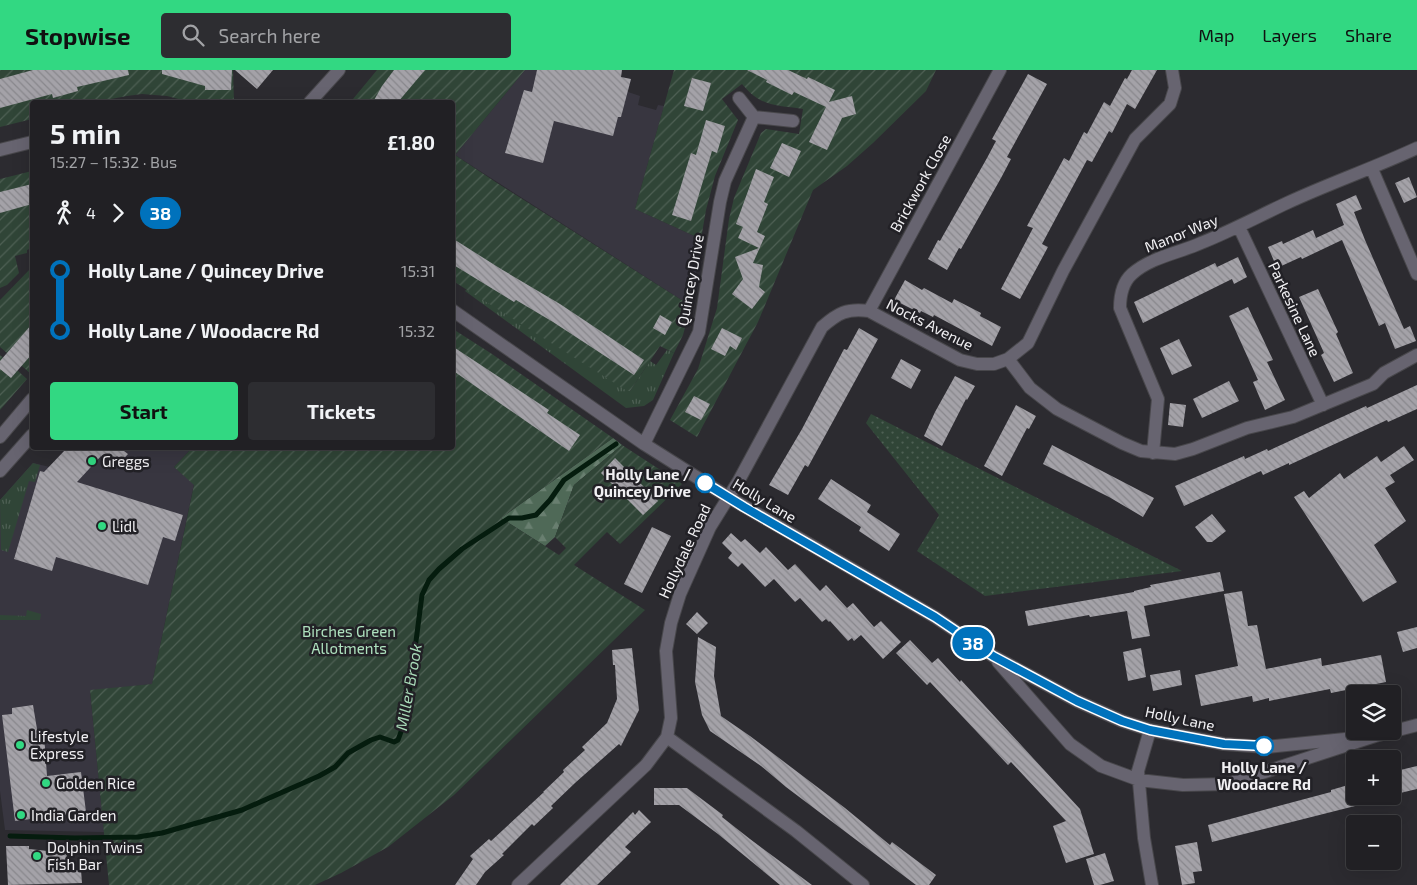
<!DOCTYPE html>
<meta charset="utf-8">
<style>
:root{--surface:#212024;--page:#2d2d31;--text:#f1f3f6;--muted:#a2a3a6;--line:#3e3e41;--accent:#32d882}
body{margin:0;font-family:"Exo 2",sans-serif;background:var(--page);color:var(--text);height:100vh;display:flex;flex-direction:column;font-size:19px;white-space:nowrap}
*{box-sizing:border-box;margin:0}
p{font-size:16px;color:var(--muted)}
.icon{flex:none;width:28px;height:28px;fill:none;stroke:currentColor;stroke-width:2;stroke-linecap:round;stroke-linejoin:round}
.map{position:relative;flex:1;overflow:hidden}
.drawer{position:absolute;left:30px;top:30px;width:425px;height:350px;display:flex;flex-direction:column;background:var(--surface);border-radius:5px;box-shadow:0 5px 20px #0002,0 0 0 1px var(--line)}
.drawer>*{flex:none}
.badge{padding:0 10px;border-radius:16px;font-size:18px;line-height:32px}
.fabs{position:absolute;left:1346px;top:615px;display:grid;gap:10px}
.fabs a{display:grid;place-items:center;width:55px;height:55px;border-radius:5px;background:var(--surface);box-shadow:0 5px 20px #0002,0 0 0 1px var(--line);font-size:25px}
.map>.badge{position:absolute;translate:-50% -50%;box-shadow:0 0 0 2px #fff}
.legs{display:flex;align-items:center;gap:8px;height:55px;padding:0 20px;font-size:16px}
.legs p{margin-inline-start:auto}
.summary{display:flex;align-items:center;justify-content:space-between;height:85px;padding:0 20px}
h1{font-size:28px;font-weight:700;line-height:38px}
.button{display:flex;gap:10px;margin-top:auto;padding:10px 20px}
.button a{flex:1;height:58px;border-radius:5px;background:var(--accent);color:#111;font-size:20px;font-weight:700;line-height:58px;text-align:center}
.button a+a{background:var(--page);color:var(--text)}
ul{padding:0 20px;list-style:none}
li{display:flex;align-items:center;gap:18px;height:60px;font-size:19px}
li i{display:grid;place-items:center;width:8px;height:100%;margin:0 6px;background:currentColor}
li i::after{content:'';width:12px;height:12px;margin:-6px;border:4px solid;border-radius:50%;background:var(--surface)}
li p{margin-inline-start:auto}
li:first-child i{background:linear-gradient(#0000 50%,currentColor 0)}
li:last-child i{background:linear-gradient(currentColor 50%,#0000 0)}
header{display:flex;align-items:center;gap:30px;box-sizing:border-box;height:70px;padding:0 25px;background:var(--accent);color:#111}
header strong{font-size:24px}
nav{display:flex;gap:28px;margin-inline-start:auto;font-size:18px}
.search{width:350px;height:45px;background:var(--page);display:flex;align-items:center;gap:12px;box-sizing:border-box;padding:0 18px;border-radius:5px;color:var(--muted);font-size:19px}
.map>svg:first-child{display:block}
.built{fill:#383640}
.grass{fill:url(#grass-tufts)}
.forest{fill:url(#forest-firs)}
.park{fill:url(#park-dots)}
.garden{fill:url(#garden-furrows)}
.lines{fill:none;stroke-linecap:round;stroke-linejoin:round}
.stream{stroke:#051c0e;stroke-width:5}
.building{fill:url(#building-back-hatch)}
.minor-casing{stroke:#48474b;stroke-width:14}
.tertiary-casing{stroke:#48474b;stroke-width:14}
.minor{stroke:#676470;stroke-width:12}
.tertiary{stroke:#676470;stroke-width:12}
.line-1-casing{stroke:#fff;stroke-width:11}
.line-1{stroke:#0072bc;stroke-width:8}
.poi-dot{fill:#32d882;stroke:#222126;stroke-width:2}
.stop-1-dot{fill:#fff;stroke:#0072bc;stroke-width:2.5}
.labels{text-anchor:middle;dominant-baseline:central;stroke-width:5;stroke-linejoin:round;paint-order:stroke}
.street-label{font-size:15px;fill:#f1f0f3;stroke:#222126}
.poi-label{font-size:15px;fill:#f1f0f3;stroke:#222126;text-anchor:start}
.stop-label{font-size:15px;font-weight:bold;fill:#f1f0f3;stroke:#222126;text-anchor:end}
.park-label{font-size:15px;fill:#aee1be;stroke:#222126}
.water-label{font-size:16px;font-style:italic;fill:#a8dab8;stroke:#222126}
</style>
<header>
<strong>Stopwise</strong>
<div class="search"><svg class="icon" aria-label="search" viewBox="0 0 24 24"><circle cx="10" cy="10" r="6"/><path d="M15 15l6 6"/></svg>Search here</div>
<nav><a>Map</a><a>Layers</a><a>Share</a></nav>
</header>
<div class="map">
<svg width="1417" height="815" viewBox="0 0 1417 815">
<defs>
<pattern id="grass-tufts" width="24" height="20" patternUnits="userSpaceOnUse" patternTransform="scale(1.25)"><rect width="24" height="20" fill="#304537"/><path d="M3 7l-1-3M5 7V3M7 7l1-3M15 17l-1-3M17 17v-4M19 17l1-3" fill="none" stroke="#4e6054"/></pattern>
<pattern id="forest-firs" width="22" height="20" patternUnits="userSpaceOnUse" patternTransform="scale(1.25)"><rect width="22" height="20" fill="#4f6957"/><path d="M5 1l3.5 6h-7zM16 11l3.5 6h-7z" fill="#697f70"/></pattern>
<pattern id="park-dots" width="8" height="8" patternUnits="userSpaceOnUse" patternTransform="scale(1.25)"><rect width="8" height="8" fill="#304537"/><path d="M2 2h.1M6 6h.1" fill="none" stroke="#4e6054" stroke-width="1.8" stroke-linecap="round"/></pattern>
<pattern id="garden-furrows" width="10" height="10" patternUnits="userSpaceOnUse" patternTransform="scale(1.25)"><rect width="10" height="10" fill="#304537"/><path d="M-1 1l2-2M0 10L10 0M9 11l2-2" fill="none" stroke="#4e6054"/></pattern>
<pattern id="building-back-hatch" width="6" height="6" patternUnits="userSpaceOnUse" patternTransform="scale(1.25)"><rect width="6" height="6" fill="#a4a2a8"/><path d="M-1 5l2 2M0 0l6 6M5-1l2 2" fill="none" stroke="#88878c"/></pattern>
</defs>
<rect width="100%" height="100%" fill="#2c2b30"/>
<!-- built -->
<path class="built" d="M525,0h97l-1,7 10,2 -3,13 12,4 -2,9 18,5 2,-5 6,1 -29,103 66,30 -10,67 -236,-151z
M67,378h125l-18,19 20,17 -42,200 -62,7 14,141 -99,-2 -5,-39v-291l33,-37 21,5 1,-8z"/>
<!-- grass -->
<path class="grass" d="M467,219l163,102 20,-30 6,4 11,-15 7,3 -21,47 -9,6 -18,2 -161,-117z
M33,393l7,2 -5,17 -6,-1 -21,71 -7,-2 -1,-50z
M27,540l14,4 -1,6h-40v-5l26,1z"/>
<!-- forest -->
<path class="forest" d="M613,368l9,7 -48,40 -19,52 -10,9 -44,-28z"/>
<!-- park -->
<path class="park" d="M871,344l311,157 -197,25 -68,-45 22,-36 -73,-92z"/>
<!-- garden -->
<path class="garden" d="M0,0h233l1,32h-44l-23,-6 -25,-2 -15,2 -32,6h-63v17l-32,8z
M377,0h148l-70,85 42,28 194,123 -8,29 -9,18 -14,-7 -30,45h-3l-174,-110 -1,-179h-94l-5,-3z
M674,0h262l-10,21 -53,52 -26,23 -34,24 -55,132 -61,115 -27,-17 28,-51 19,-61 12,-89 5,-21 27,-65 5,-4 33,5 4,-25c-28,-4 -42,-2 -61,-25l-20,15 16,21 -23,56 -9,34 -5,29 -66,-30z
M32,101v77l-5,2v3l-12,3 4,17 -12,12 -7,3v-109z
M32,197v106l-1,1 -31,-27v-47z
M453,259l39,25 121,84 -112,80 58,37 7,-7 -11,-11 19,-52 48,-40 60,39 -62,60 -13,-12 -33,33 71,45 -191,185 -66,52 -47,26 -26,12h-206l-19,-195 62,-6 42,-199 -20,-18 18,-19h260z
M0,285l27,24 -27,31z"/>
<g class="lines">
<!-- stream -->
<path class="stream" d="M10,766l65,2 63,-1 24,-4 80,-23 77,-34 16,-9 13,-14 23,-13 9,-3 14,5 4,-2 8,-22 16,-123 7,-15 10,-11 23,-20 47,-31h13l14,-3 14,-15 14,-20 52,-36"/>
</g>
<!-- building -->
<path class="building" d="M33,0h95l1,5 -52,12 1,4 -25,7 -1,-4 -52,14v-29z
M162,0h70l-1,20h-26v-4l-43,-12z
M235,0h38l-16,19z
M394,0h31l-27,32h-25l9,-16z
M537,0h85l-1,7 10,2 -10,38h-3l-5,19 -59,-15 -11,42 -38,-10 19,-63 8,2z
M747,0h41l19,9 1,-2 27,13 -6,12 23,-6 4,18 -14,4 -15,32 -18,-8 17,-35 -32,-15 -2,3 -26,-13 1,-2z
M1132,0h25l-22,39 -8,-5 -15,29 -3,-2 -17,31 -5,-2 -45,84 6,3 -28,52 -19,-10 32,-61 -6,-2 37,-68 5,3 15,-29 3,2 17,-32 6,4 15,-28 2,1z
M1028,4l19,10 -40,73 4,2 -10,19 -40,71 -2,-1 -12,22 -19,-11 10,-19 2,1 47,-83 9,-17 -4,-2z
M692,8l19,5 -8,28 -19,-5z
M706,50l19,6 -8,27 -5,-2 -21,70 -19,-6 19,-62 5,2z
M782,73l19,8 -12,26 -19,-9z
M756,99l18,8 -10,25 4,2 -11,28 8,4 -12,27 10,2 -4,22 6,5 -13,17 -20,-15 11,-15 -8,-22 24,-9 -21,-10 5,-11 -7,-3z
M1409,107l8,20 -13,6 -9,-20z
M32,114v20l-32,9v-21z
M1356,125l6,14 -8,3 11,28 39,89 6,-3 6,15 -21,8 -10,-26 -6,3 -37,-86 -40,19 -1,-2 -24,11 -9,-21 14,-6 1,3 30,-14 3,8 28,-13 -8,-21z
M452,168l49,31 59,35 84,56 -10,15 -81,-53 -37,-22 -2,2 -62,-38z
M1238,187l9,20 -13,7 -2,-5 -89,44 -9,-21 81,-39 2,4z
M905,210l17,10 2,-2 28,15 2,-4 27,14 -1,3 21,11 -9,19 -58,-31 -1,2 -12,-6 -1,2 -26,-13z
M1318,219l20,43 -2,2 17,39 -19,9 -13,-27 3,-2 -25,-56z
M1248,237l25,53 -6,2 18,38 -20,10 -12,-28 5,-2 -29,-64z
M660,245l12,7 -7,13 -12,-7z
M32,254v30l-21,24 -11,-9v-8z
M722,258l20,10 -6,12 -6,-4 -5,10 -14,-7z
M859,258l19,11 -70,128 -3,-2 -17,30 -19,-10 33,-56 42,-80 3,1z
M1179,269l13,27 -20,9 -12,-27z
M452,276l97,64 -2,3 33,22 -11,16 -117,-81z
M901,289l20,11 -10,19 -20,-11z
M955,306l20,10 -8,14 -1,-1 -24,47 -18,-10 11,-24z
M1229,311l10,20 -37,17 -9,-19z
M1417,315v24l-29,13 -1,-2 -98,45v-2l-26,12 -2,-4 -77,35 -9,-20 69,-30 1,3 22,-10 1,2 98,-45 1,2z
M694,326l16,8 -9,16 -16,-8z
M1170,333l16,2 -3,22 -15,-2z
M1016,335l20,11 -7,13 -2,-1 -25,48 -18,-10z
M1052,375l102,53 -11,19 -34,-20 -66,-33z
M1404,376l10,14 -24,15 5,7 -10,6 21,33 -32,24 23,37 -34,20 -69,-105 10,-6 5,7 31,-25 4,6 33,-23 4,6z
M67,378h53l8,6 -13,14 -14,-12 -24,26 106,33 -8,26 -12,-4 -15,48 -92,-28 -4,14 -38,-12 26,-88 4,1z
M615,388l43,43 -15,14 -42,-42z
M831,409l40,26 -4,7 33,22 -11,17 -30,-20 2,-4 -43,-28z
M1212,444l14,17 -14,11h-5l-12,-15z
M652,457l19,9 -29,57 -18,-9z
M731,463l10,9 4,-3 15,14 6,-6 22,23 7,-6 25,27 6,-6 21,23 6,-5 21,24 7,-6 20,21 -18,17 -22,-24 -7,6 -2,-3 -4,3 -18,-20 -1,1 -3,-3 -4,3 -22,-24 -5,4 -21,-23 -9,8 -23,-24 -4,4 -10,-9 4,-5 -10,-10z
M1220,502l4,19 -80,15 6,30 -18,3 -5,-28 -37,6 -1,-2 -61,11 -3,-15 109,-19v-1l17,-4 -1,-2z
M1242,521l6,35 9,-1 9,44 55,-11 1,8 59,-11 5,27 -55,11 -1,-4 -61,12v-3l-16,4 -1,-6 -51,10 -6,-31 43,-9 -14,-72z
M697,542l11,11 -11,11 -11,-10z
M1417,557v21l-14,4 -6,-20z
M698,567l18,10 -2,29 7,40 29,20 95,72 45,37 2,-3 44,33 -7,10h-13l-130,-98 -25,-21 -51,-35 -8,-16 -7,-33z
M910,570l22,23 6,-5 22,24 1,-2 119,129 14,45 -28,9 -13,-37 13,-5 -55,-59 -3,3 -78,-83 -3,3 -31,-32z
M632,578l7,62 -18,36 -2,-2 -44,39 -24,23 2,2 -19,18 -2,-2 -30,30 2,1 -19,17 -9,13h-21l18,-26 -3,-3 19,-17 2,2 53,-49h-1l21,-20 -1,-2 22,-20 -3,-3 25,-24 10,-24 -2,-34h-2l-1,-15z
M1141,578l5,29 -18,4 -5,-29z
M1180,600l2,15 -29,6 -3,-16z
M33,635l5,30 6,-1 3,42 34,-4 5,40 -71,9 -13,-106 10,-1v-6z
M1417,696v23l-21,5 -4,-14v-8z
M1355,713v23l-143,36 -4,-17 123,-33v-2z
M654,718h33l36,27 -1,2 28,22 62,46h-32l-62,-51 -39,-29h-25z
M639,740l12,12 -26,25 6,5 -11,11 -23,22h-37l73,-73 2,3z
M1197,772l5,29 -9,1 2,11 -13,2 -7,-39z
M6,776h23v3l38,4 -2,17h16l1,13 -74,2z
M1105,783l9,28 -14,4h-6l-8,-26z"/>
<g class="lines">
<!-- minor casing -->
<g class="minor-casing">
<path id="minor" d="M739,28l15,19 39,4
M0,80l32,-8
M1372,99l45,105
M1239,157l84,178
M452,240l192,134 84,53 207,120 58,39 84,45 45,20 28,9 74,14 42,3 109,-11
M869,241l131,-241
M1008,289l22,29 27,21 65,34 19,8 34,3 18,-5 54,-21 46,-11 80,-33 11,-11 33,-18
M644,374l55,-112 21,-130 5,-21 29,-64
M1153,383l5,-54 -38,-91c0,-13 2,-25 12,-34 19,-17 47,-21 69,-31 30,-12 58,-27 86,-40 43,-20 87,-35 130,-55
M998,592l72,82 31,22 38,14 44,5 45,-1 147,-48 42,-11
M1150,660l-12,41 6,67 8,47
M667,667l4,-19 -5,-67 5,-28 9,-29 30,-67 28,-45 84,-155c16,-14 25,-19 47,-16l91,49 17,4h17l14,-5 20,-16 35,-72 72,-132 35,-35 5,-16 -3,-18
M518,815l128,-120 21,-28 129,94 67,54"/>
</g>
<!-- tertiary casing -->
<g class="tertiary-casing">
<path id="tertiary" d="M310,32l29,-32
M0,367l32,-38
M0,401l32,-36"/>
</g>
<!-- minor -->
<use href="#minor" class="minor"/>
<!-- tertiary -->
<use href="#tertiary" class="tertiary"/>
</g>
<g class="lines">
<!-- line-1 casing -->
<g class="line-1-casing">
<path id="line-1" d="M705,413l39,24 191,110 58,39 84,45 45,20 28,9 74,14 40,2"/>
</g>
<!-- line-1 -->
<use href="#line-1" class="line-1"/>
</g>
<!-- markers -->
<g class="poi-dot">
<circle cx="92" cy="391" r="5"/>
<circle cx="102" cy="456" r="5"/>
<circle cx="20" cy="675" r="5"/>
<circle cx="46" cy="713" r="5"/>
<circle cx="21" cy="745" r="5"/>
<circle cx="37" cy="786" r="5"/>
</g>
<g class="stop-1-dot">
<circle cx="705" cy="413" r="9"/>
<circle cx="1264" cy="676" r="9"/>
</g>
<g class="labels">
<!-- street labels -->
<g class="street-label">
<text transform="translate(920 113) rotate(-61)">Brickwork Close</text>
<text transform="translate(1181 163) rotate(-22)">Manor Way</text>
<text transform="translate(690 210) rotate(-80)">Quincey Drive</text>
<text transform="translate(1295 239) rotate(65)">Parkesine Lane</text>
<text transform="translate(930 254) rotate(27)">Nocks Avenue</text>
<text transform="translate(765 430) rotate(31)">Holly Lane</text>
<text transform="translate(684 481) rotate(-65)">Hollydale Road</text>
<text transform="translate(1180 648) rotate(12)">Holly Lane</text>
</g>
<!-- poi labels -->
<g class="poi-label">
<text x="102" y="391">Greggs</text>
<text x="112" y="456">Lidl</text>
<text x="30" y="666">Lifestyle<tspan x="30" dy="17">Express</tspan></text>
<text x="56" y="713">Golden Rice</text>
<text x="31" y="745">India Garden</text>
<text x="47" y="777">Dolphin Twins<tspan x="47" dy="17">Fish Bar</tspan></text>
</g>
<!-- stop labels -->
<g class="stop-label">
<text x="691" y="404">Holly Lane /<tspan x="691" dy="17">Quincey Drive</tspan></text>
<text x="1264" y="697" text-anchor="middle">Holly Lane /<tspan x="1264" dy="17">Woodacre Rd</tspan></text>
</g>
<!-- park labels -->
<g class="park-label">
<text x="349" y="561">Birches Green<tspan x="349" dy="17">Allotments</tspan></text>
</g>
<!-- water labels -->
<g class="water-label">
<text transform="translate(408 617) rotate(-80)">Miller Brook</text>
</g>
</g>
</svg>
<div class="fabs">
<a><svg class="icon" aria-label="layers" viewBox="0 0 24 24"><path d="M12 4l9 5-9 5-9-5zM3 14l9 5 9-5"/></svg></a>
<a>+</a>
<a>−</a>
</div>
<b class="badge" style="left:973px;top:573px;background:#0072bc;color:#fff">38</b>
<section class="drawer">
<div class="summary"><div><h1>5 min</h1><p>15:27 – 15:32 · Bus</p></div><b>£1.80</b></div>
<div class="legs"><svg class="icon" aria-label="walk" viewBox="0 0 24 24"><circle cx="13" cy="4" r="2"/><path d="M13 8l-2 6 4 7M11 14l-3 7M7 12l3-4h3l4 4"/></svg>4<svg class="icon" aria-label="forward" viewBox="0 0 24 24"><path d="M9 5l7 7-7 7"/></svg><b class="badge" style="background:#0072bc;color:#fff">38</b></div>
<ul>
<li><i style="color:#0072bc"></i><b>Holly Lane / Quincey Drive</b><p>15:31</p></li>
<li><i style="color:#0072bc"></i><b>Holly Lane / Woodacre Rd</b><p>15:32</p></li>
</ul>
<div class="button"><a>Start</a><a>Tickets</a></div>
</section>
</div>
